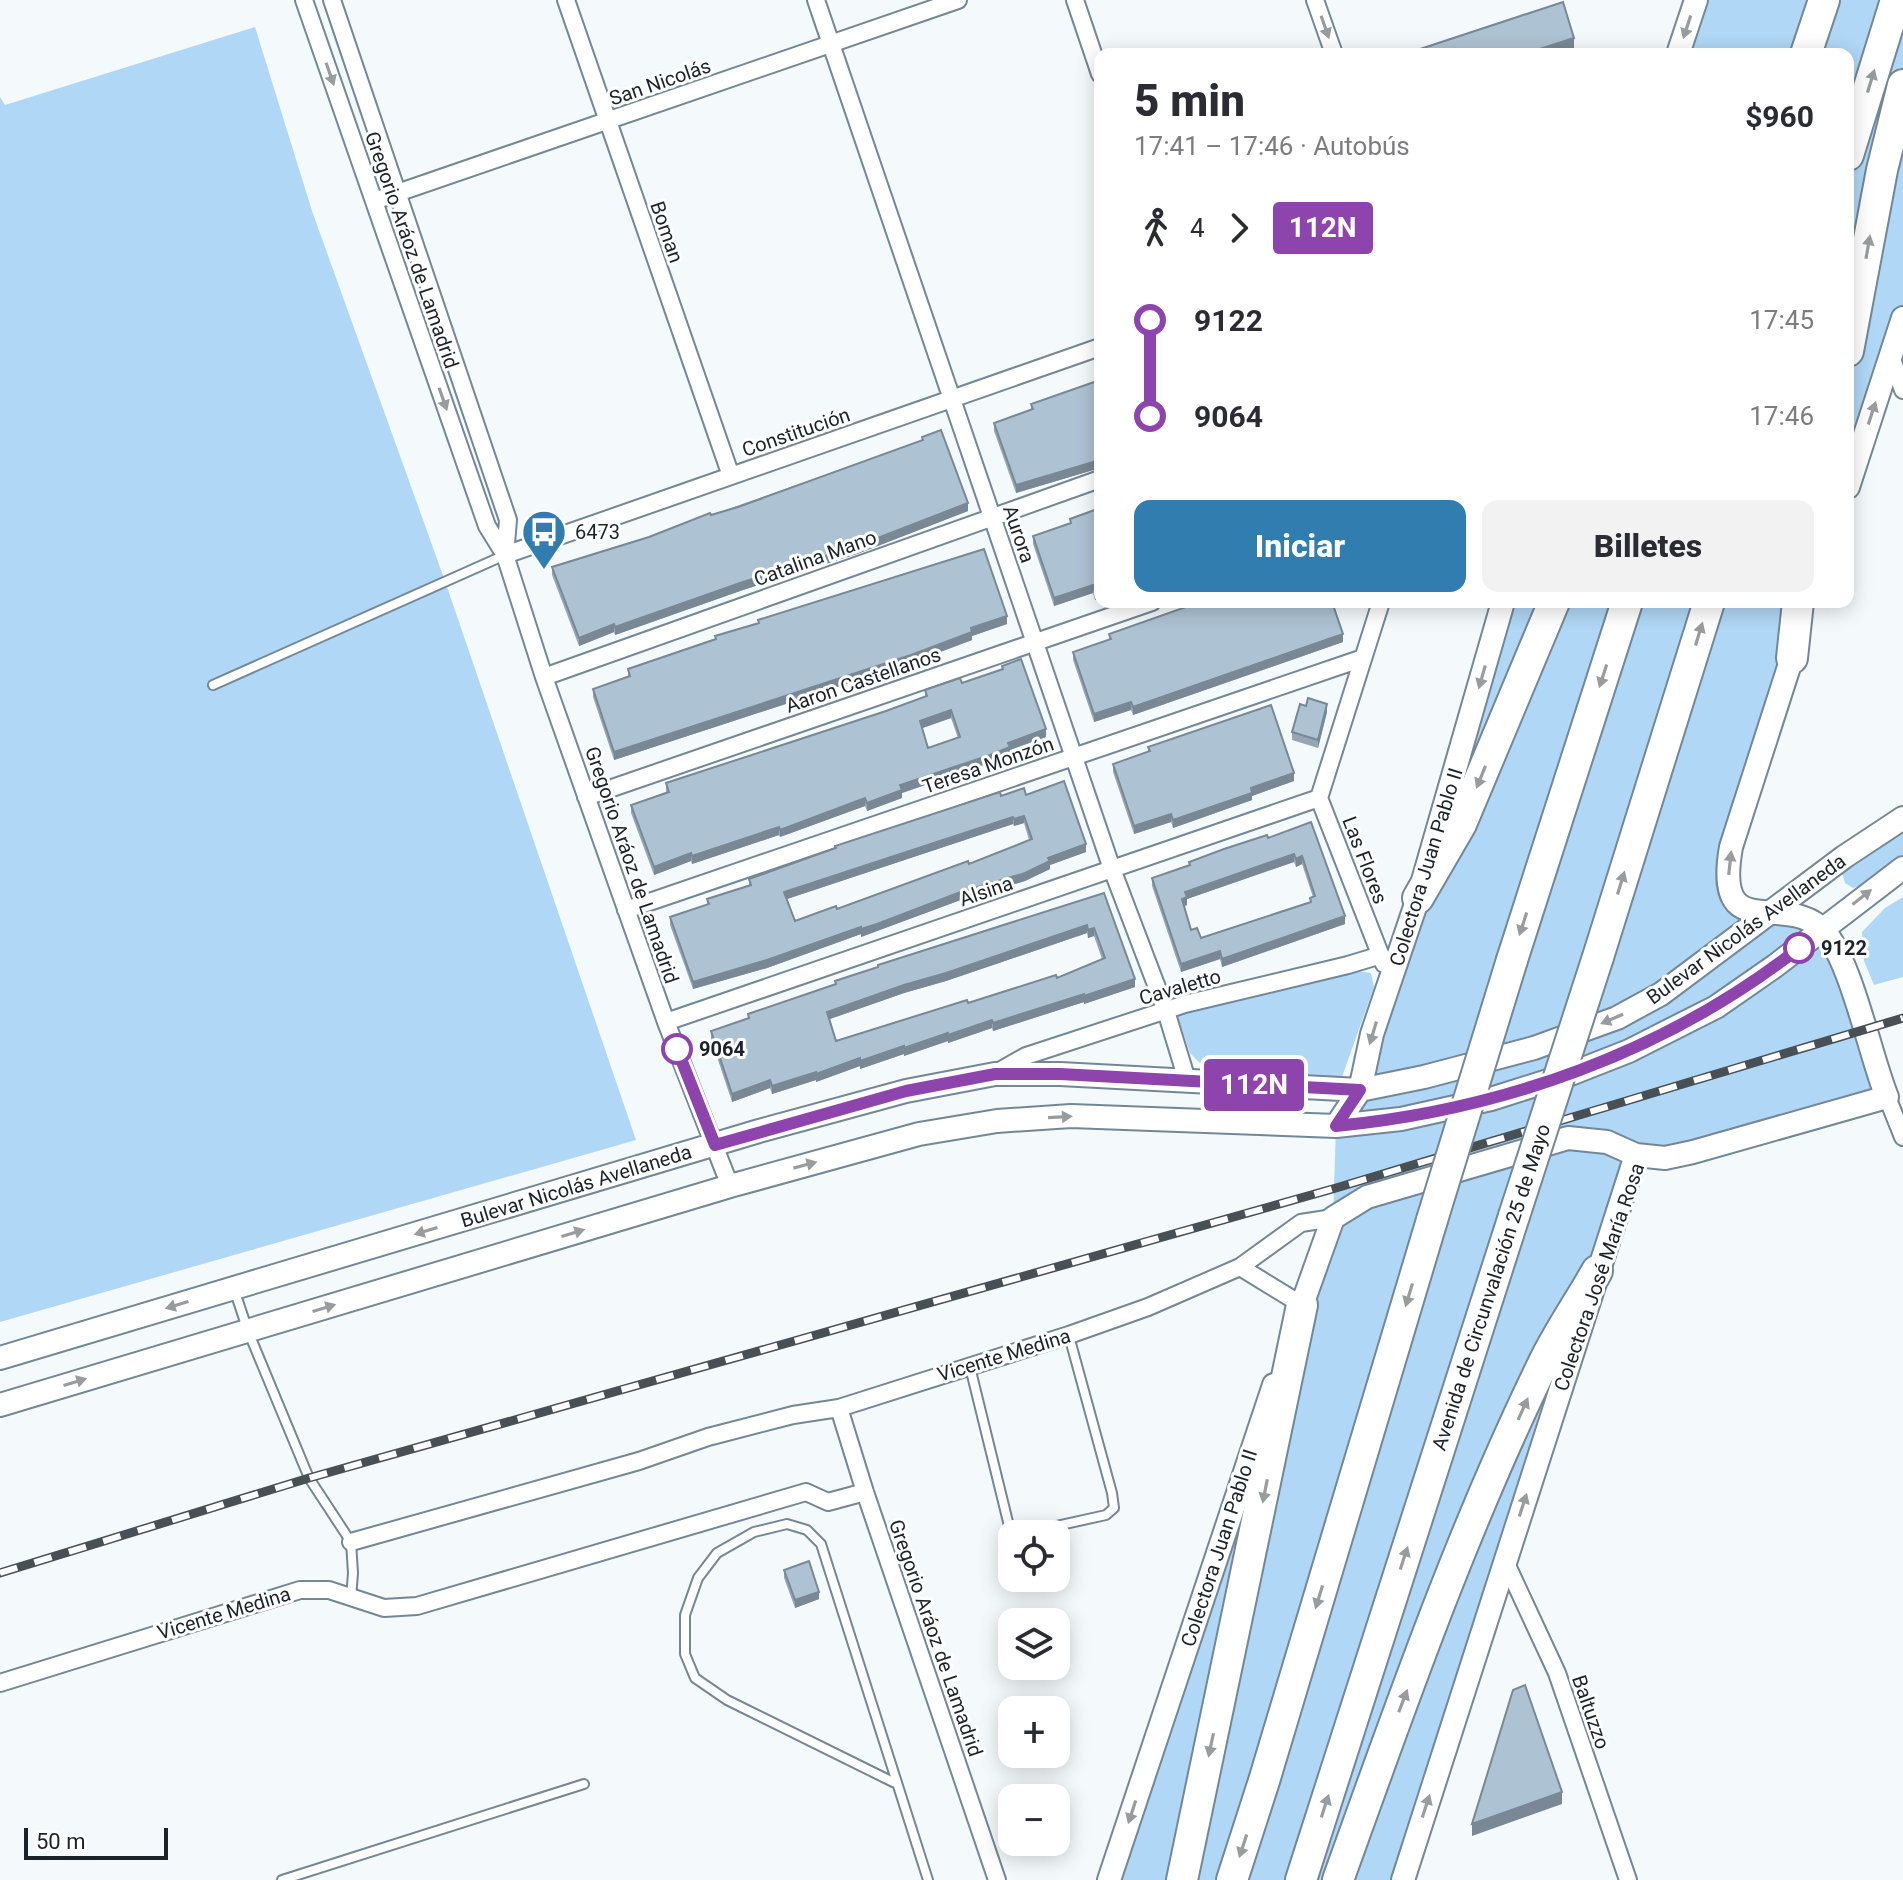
<!DOCTYPE html>
<html lang="es">
<meta charset="utf-8">
<style>
:root{--surface:#fff;--page:#f2f2f3;--text:#2b2b33;--muted:#7c7c81;--accent:#327db0}
body{margin:0;font-family:Roboto,sans-serif;background:var(--page);color:var(--text);height:100vh;display:flex;flex-direction:column;font-size:30px;white-space:nowrap}
*{box-sizing:border-box;margin:0}
p{font-size:26px;color:var(--muted)}
.icon{flex:none;width:44px;height:44px;fill:none;stroke:currentColor;stroke-width:2;stroke-linecap:round;stroke-linejoin:round}
.map{position:relative;flex:1;overflow:hidden}
.panel{position:absolute;left:1094px;top:48px;width:760px;height:560px;display:flex;flex-direction:column;background:var(--surface);border-radius:16px;box-shadow:0 4px 20px #0003}
.panel>*{flex:none}
.badge{padding:0 16px;border-radius:6px;font-size:28px;line-height:52px}
.fabs{position:absolute;left:998px;top:1520px;display:grid;gap:16px}
.fabs a{display:grid;place-items:center;width:72px;height:72px;border-radius:16px;background:var(--surface);box-shadow:0 4px 20px #0003;font-size:40px}
.scale{position:absolute;left:24px;bottom:20px;width:144px;box-sizing:border-box;padding-left:8px;border:4px solid #1b2329;border-top:0;font-size:22px;line-height:28px;white-space:nowrap;color:#1b2329;-webkit-text-stroke:6px #fff;paint-order:stroke}
.map>.badge{position:absolute;translate:-50% -50%;box-shadow:0 0 0 4px #fff}
.legs{display:flex;align-items:center;gap:12px;height:88px;padding:0 40px;font-size:26px}
.legs p{margin-inline-start:auto}
.head{display:flex;align-items:center;justify-content:space-between;height:136px;padding:0 40px}
h1{font-size:44px;font-weight:800;line-height:60px}
.cta{display:flex;gap:16px;margin-top:auto;padding:16px 40px}
.cta a{flex:1;height:92px;border-radius:16px;background:var(--accent);color:#fff;font-size:32px;font-weight:800;line-height:92px;text-align:center}
.cta a+a{background:var(--page);color:var(--text)}
ul{padding:0 40px;list-style:none}
li{display:flex;align-items:center;gap:28px;height:96px;font-size:30px}
li i{display:grid;place-items:center;width:12px;height:100%;margin:0 10px;background:currentColor}
li i::after{content:'';width:20px;height:20px;margin:-10px;border:6px solid;border-radius:50%;background:var(--surface)}
li p{margin-inline-start:auto}
li:first-child i{background:linear-gradient(#0000 50%,currentColor 0)}
li:last-child i{background:linear-gradient(currentColor 50%,#0000 0)}
.map>svg:first-child{display:block}
.green{fill:#b0d7f6}
.lines{fill:none;stroke-linecap:round;stroke-linejoin:round}
.lane-casing{stroke:#738796;stroke-width:12}
.street-casing{stroke:#738796;stroke-width:20}
.secondary-casing{stroke:#738796;stroke-width:26}
.highway-casing{stroke:#738796;stroke-width:34}
.lane{stroke:#fff;stroke-width:8}
.street{stroke:#fff;stroke-width:16}
.secondary{stroke:#fff;stroke-width:22}
.highway{stroke:#fff;stroke-width:30}
.rail-casing{stroke:#495055;stroke-width:9}
.rail{stroke:#fff;stroke-width:6;stroke-dasharray:18;stroke-linecap:butt}
.highway-bridge-casing{stroke:#738796;stroke-width:34;stroke-linecap:butt}
.highway-bridge{stroke:#fff;stroke-width:30}
.wall{fill:#95a7b5;fill-rule:evenodd}
.shaded-wall{fill:#798894}
.building{fill:#adc2d3;stroke:#798894;stroke-width:2;fill-rule:evenodd}
.oneway{fill:#989c9f}
.line-1-casing{stroke:#fff;stroke-width:18}
.line-1{stroke:#8e44ad;stroke-width:12}
.stop-1-dot{fill:#fff;stroke:#8e44ad;stroke-width:4}
.labels{text-anchor:middle;dominant-baseline:central;stroke-width:6;stroke-linejoin:round;paint-order:stroke}
.street-label{font-size:20px;fill:#1b2329;stroke:#fff}
.poi-label{font-size:20px;fill:#1b2329;stroke:#fff;text-anchor:start}
.stop-label{font-size:20px;font-weight:bold;fill:#1b2329;stroke:#fff;text-anchor:start}
</style>
<div class="map">
<svg width="1903" height="1880" viewBox="0 0 1903 1880">
<rect width="100%" height="100%" fill="#f4f9fc"/>
<!-- green -->
<path class="green" d="M1696,0h207v318l-55,169v-433h-170z
M255,27l57,184 133,370 191,559 -636,182v-1225l5,8z
M1503,602h307l-79,245 7,56 84,26 65,168 -251,59 -233,724h-294l224,-662 3,-92z
M1903,828v27l-39,30 -11,3 -8,-5 -3,-10 14,-16z
M1903,897v80l-29,8 -10,-24 -2,-29 23,-24z
M1358,971l13,2 3,14 -32,90 -137,-9 -15,-15 -13,-38z"/>
<g class="lines">
<!-- lane casing -->
<g class="lane-casing">
<path id="lane" d="M213,685l292,-130
M234,1289l14,42 61,147 42,64 2,31 -2,25
M970,1367l39,159 11,8 86,-19 8,-7 -2,-15 -43,-157
M895,1783l-168,-83 -32,-22 -10,-24v-39l13,-37 19,-25 37,-21 33,-8 20,6 14,14 107,336
M282,1880l302,-96"/>
</g>
<!-- street casing -->
<g class="street-casing">
<path id="street" d="M304,0l183,526 18,29 39,122 122,345 64,164
M332,0l176,520 -3,35
M566,0l165,476
M816,0l296,869 54,142 21,69
M1075,0l25,74
M1315,0l19,54
M374,201l584,-201
M1891,356l12,34
M505,555l595,-208
M544,677l556,-198
M586,797l566,-195
M1319,798l62,-196
M1319,798l65,166
M626,910l737,-252
M666,1022l653,-224
M996,1073l30,-17 159,-52 163,-39 33,-10
M1887,1097l16,40
M1240,1267l62,38
M839,1408l26,84 132,388
M351,1542l288,-81 69,-24 85,-22 46,-7 230,-73 79,-28 92,-40 61,-44 32,-5
M1505,1561l52,112 71,207
M0,1683l300,-93h29l55,18 33,-2 389,-114 22,10 37,-10"/>
</g>
<!-- secondary casing -->
<g class="secondary-casing">
<path id="secondary" d="M1678,54l18,-54
M1848,487l55,-169
M1336,1126l24,-36 12,-56 46,-136 85,-296
M1297,1319l36,-101 34,-21 201,-59 39,4 29,13 29,3 28,-6 194,-55c-17,-41 -37,-144 -67,-170 -40,-34 -106,18 -89,-80l65,-202
M0,1358l759,-227 147,-40 89,-17h65l300,16 64,-13 110,-29 83,-30 44,-24 183,-137 59,-39
M0,1405l730,-219 189,-52 78,-13 74,-5 265,10 65,-7 90,-20 82,-26 56,-22 87,-44 59,-41 128,-98
M1109,1880l165,-495
M1403,1880l233,-725"/>
</g>
<!-- highway casing -->
<g class="highway-casing">
<path id="highway" d="M1806,54l18,-54
M1848,155l48,-155
M1848,351l34,-181 21,-85
M1792,658l6,-56
M1418,898l43,-74 93,-222
M1598,957l111,-355
M1512,960l115,-358
M1182,1880l120,-575
M1232,1880l32,-99 168,-561
M1301,1880l213,-664
M1338,1880c63,-175 125,-353 207,-520 15,-30 35,-59 52,-89"/>
</g>
<!-- lane -->
<use href="#lane" class="lane"/>
<!-- street -->
<use href="#street" class="street"/>
<!-- secondary -->
<use href="#secondary" class="secondary"/>
<!-- highway -->
<use href="#highway" class="highway"/>
<!-- rail casing -->
<g class="rail-casing">
<path id="rail" d="M0,1573l309,-95 1027,-290 567,-170"/>
</g>
<!-- rail -->
<use href="#rail" class="rail"/>
<!-- highway-bridge casing -->
<g class="highway-bridge-casing">
<path id="highway-bridge" d="M1514,1216l84,-259
M1432,1220l80,-260"/>
</g>
<!-- highway-bridge -->
<use href="#highway-bridge" class="highway-bridge"/>
</g>
<!-- wall -->
<path class="wall" d="M1100,380v88l-84,25 -22,-62v-8l37,-13v-6z
M922,437l46,74 -111,43 -114,36 -128,45 -1,-3 -35,14 -27,-71v-8l97,-30 62,-22 211,-74z
M1100,508l-5,92 -2,-7 -39,13 -21,-62v-8l37,-13v-4z
M758,620l249,4 -35,12v4l-61,23 -297,97 -21,-63v-8l35,-12v-8l87,-30v-3l43,-13z
M1109,634l234,8 -210,73 -2,-5 -37,12 -21,-62v-8l36,-12z
M1002,666l44,71 -36,13v5l-20,8 -88,30v5l-35,13 -2,-5 -85,31 -1,-2 -87,29 -1,-3 -37,14 -23,-62v-8l35,-13v-9l220,-72 39,-15v-6l37,-7 40,-14zM951,718l7,20 -30,10 -6,-20z
M1327,712l-9,36 -26,-8v-8z
M1148,747l146,34 -42,15v4l-79,28 -2,-6 -37,12 -21,-62v-8l35,-12z
M1026,795l60,57 -36,13v4l-25,12 -67,20 -81,30 -16,6v-3l-94,34 -74,21 -23,-64v-8l37,-12v-6l42,-14v-6l252,-83zM1024,823l5,17 -60,24 -132,45 -42,12 -8,-22 226,-75 1,2z
M1311,822l34,102 -123,43 -2,-8 -39,13 -29,-86v-8l37,-13v-3l79,-24zM1294,862l2,5 6,-3 11,33 -3,1v4l-109,36 -10,-8 -7,-24 3,-1v-6z
M1104,893l31,94 -51,17v-2l-91,29 -1,-3 -44,15v-2l-44,15v-2l-44,15v-3l-44,16v-2l-44,14 -2,-6 -38,14 -21,-63v-8l37,-12v-5zM1087,933l1,5 6,-2 8,23 -45,19 -221,63 -6,-22 74,-26 42,-12z
M784,1570l35,29 -24,9 -11,-30z"/>
<!-- shaded-wall -->
<path class="shaded-wall" d="M1574,38v11l-14,5h-36z
M1100,460v8l-84,25v-8z
M968,503v8l-111,43 -114,36 -128,45v-8z
M1093,585v8l-39,13v-8z
M1100,590v8l-5,2v-8z
M1007,616v8l-35,12v4l-61,23 -297,97v-8z
M614,624v8l-35,14v-8z
M1343,634v8l-210,73v-8z
M1131,702v8l-37,12v-8z
M1327,704v8l-9,36v-8z
M951,710v8l-31,11v-8z
M1046,729v8l-36,13v5l-108,38v5l-35,13v-8l33,-18z
M1294,773v8l-42,15v4l-79,28v-8l78,-32z
M865,798v8l-85,31v-7z
M1171,814v8l-37,12v-8z
M1024,816v7l-10,3v-7z
M1013,817v7l-229,76v-8z
M779,827v8l-87,29v-8z
M1086,844v8l-36,13v4l-25,12 -67,20 -97,36v-8z
M691,853v8l-37,14v-8z
M1294,854v8l-107,37v6l-5,2v-8l3,-7z
M1302,856v8l-6,3v-8z
M1345,916v8l-123,43v-8z
M1087,925v8l-141,48 -42,12 -77,27v-8l77,-27z
M861,927v7l-94,34 -74,21v-7z
M1094,928v8l-6,2v-8z
M1220,951v8l-39,13v-8z
M1135,979v8l-51,17v-8z
M1084,994v8l-91,29v-8z
M992,1020v8l-44,15v-8z
M948,1033v8l-44,15v-8z
M904,1046v8l-44,15v-8z
M860,1058v8l-44,16v-8z
M816,1072v8l-44,14v-8z
M770,1080v8l-38,14v-8z
M819,1592v7l-24,9v-8z
M1562,1792v12l-90,32v-12z"/>
<!-- building -->
<path class="building" d="M1563,2l11,36 -50,16h-119z
M1100,380v80l-84,25 -22,-62 39,-14 -2,-5z
M941,430l27,73 -111,43 -114,36 -128,45 -1,-3 -35,14 -27,-71 97,-30 61,-24 1,2 27,-8 185,-67 -1,-3z
M1100,508v82l-5,2 -2,-7 -39,13 -21,-62 38,-13 -1,-4z
M984,549l23,67 -36,12 1,4 -61,23 -297,97 -21,-63 37,-13 -2,-7 88,-30 -1,-3 44,-13 -1,-3z
M1200,602h132l11,32 -210,73 -2,-5 -37,12 -21,-62 38,-13 -2,-5z
M1021,659l25,70 -38,14 2,4 -20,8 -90,30 2,5 -35,13 -2,-5 -85,32 -1,-3 -87,29 -1,-3 -37,14 -23,-62 38,-13 -3,-9 220,-72 41,-15 -2,-6 35,-12 2,5 41,-14 -1,-3zM951,710l9,27 -32,11 -8,-27z
M1308,698l19,6 -9,36 -26,-8 8,-28 6,2z
M1271,705l23,68 -43,15 1,5 -79,27 -2,-6 -37,12 -21,-62 37,-13 -2,-4z
M1064,781l22,63 -38,14 2,3 -25,12 -67,20 -81,31 -16,5v-2l-94,33 -74,22 -23,-65 39,-13 -2,-5 44,-14 -2,-6 87,-31 -1,-2 165,-54 1,4 23,-8 2,7zM1024,816l8,23 -63,25 -1,-3 -131,48 -1,-3 -41,15 -11,-29 229,-75 1,2z
M1311,822l34,94 -123,43 -2,-8 -39,13 -29,-86 38,-13 -1,-3 35,-13 43,-14 1,3zM1294,854l2,5 6,-3 13,40 -5,2 1,4 -110,36 -4,-10 -6,2 -9,-31 5,-2 -2,-5z
M1104,893l31,86 -51,17v-2l-91,29 -1,-3 -44,15v-2l-44,15v-2l-44,15v-3l-44,16v-2l-44,14 -2,-6 -38,14 -21,-63 38,-13 -1,-4 88,-30 -1,-3 43,-14v-2zM1087,925l1,5 6,-2 11,30 -48,20 -1,-3 -88,28 -1,-3 -131,41 -9,-29 77,-27 42,-12z
M809,1561l10,31 -24,8 -11,-30z
M1525,1685l37,107 -90,32 41,-134z"/>
<!-- one-way arrows -->
<defs><path id="oneway-solid" d="M-6-.8H1V-3.2L6.5 0L1 3.2V.8H-6Z" transform="scale(2)"/></defs>
<g class="oneway">
<use href="#oneway-solid" transform="translate(1325 27) rotate(71)"/>
<use href="#oneway-solid" transform="translate(1687 27) rotate(108)"/>
<use href="#oneway-solid" transform="translate(330 74) rotate(71)"/>
<use href="#oneway-solid" transform="translate(1871 81) rotate(-73)"/>
<use href="#oneway-solid" transform="translate(1868 247) rotate(-80)"/>
<use href="#oneway-solid" transform="translate(443 399) rotate(71)"/>
<use href="#oneway-solid" transform="translate(1872 413) rotate(-72)"/>
<use href="#oneway-solid" transform="translate(1699 634) rotate(-73)"/>
<use href="#oneway-solid" transform="translate(1603 676) rotate(108)"/>
<use href="#oneway-solid" transform="translate(1482 677) rotate(106)"/>
<use href="#oneway-solid" transform="translate(1481 777) rotate(112)"/>
<use href="#oneway-solid" transform="translate(1730 863) rotate(-84)"/>
<use href="#oneway-solid" transform="translate(1621 883) rotate(-73)"/>
<use href="#oneway-solid" transform="translate(1862 897) rotate(-38)"/>
<use href="#oneway-solid" transform="translate(1523 924) rotate(108)"/>
<use href="#oneway-solid" transform="translate(1612 1019) rotate(157)"/>
<use href="#oneway-solid" transform="translate(1373 1033) rotate(107)"/>
<use href="#oneway-solid" transform="translate(1060 1117) rotate(-3)"/>
<use href="#oneway-solid" transform="translate(805 1165) rotate(-15)"/>
<use href="#oneway-solid" transform="translate(426 1231) rotate(163)"/>
<use href="#oneway-solid" transform="translate(573 1233) rotate(-17)"/>
<use href="#oneway-solid" transform="translate(1409 1295) rotate(107)"/>
<use href="#oneway-solid" transform="translate(177 1305) rotate(163)"/>
<use href="#oneway-solid" transform="translate(324 1308) rotate(-17)"/>
<use href="#oneway-solid" transform="translate(75 1382) rotate(-17)"/>
<use href="#oneway-solid" transform="translate(1523 1409) rotate(-66)"/>
<use href="#oneway-solid" transform="translate(1265 1491) rotate(101)"/>
<use href="#oneway-solid" transform="translate(1523 1505) rotate(-72)"/>
<use href="#oneway-solid" transform="translate(1404 1558) rotate(-72)"/>
<use href="#oneway-solid" transform="translate(1319 1597) rotate(107)"/>
<use href="#oneway-solid" transform="translate(1403 1701) rotate(-69)"/>
<use href="#oneway-solid" transform="translate(1211 1745) rotate(102)"/>
<use href="#oneway-solid" transform="translate(1325 1806) rotate(-72)"/>
<use href="#oneway-solid" transform="translate(1426 1806) rotate(-72)"/>
<use href="#oneway-solid" transform="translate(1132 1812) rotate(108)"/>
<use href="#oneway-solid" transform="translate(1243 1846) rotate(108)"/>
</g>
<g class="lines">
<!-- line-1 casing -->
<g class="line-1-casing">
<path id="line-1" d="M677,1049l38,96 191,-54 89,-17h65l300,16 -24,36c167,-16 330,-74 463,-178"/>
</g>
<!-- line-1 -->
<use href="#line-1" class="line-1"/>
</g>
<!-- icons -->
<defs>
<g id="bus-pin" transform="scale(2.3)"><path d="M0 17L-7.5 6A9.5 9.5 0 1 1 7.5 6Z" fill="#327db0" stroke="#fff"/><path d="M-5-6H5V4H4V6H2V4H-2V6H-4V4H-5ZM-3.5-4V0h7V-4ZM-3.5 1.2v1.5H-2V1.2ZM2 1.2v1.5H3.5V1.2Z" fill="#fff"/></g>
</defs>
<g fill-rule="evenodd">
<use href="#bus-pin" x="544" y="532"/>
</g>
<!-- markers -->
<g class="stop-1-dot">
<circle cx="1799" cy="948" r="14"/>
<circle cx="677" cy="1049" r="14"/>
</g>
<g class="labels">
<!-- street labels -->
<g class="street-label">
<text transform="translate(660 82) rotate(-19)">San Nicolás</text>
<text transform="translate(667 232) rotate(71)">Boman</text>
<text transform="translate(412 250) rotate(71)">Gregorio Aráoz de Lamadrid</text>
<text transform="translate(796 432) rotate(-19)">Constitución</text>
<text transform="translate(1019 534) rotate(71)">Aurora</text>
<text transform="translate(815 558) rotate(-20)">Catalina Mano</text>
<text transform="translate(863 680) rotate(-19)">Aaron Castellanos</text>
<text transform="translate(988 765) rotate(-19)">Teresa Monzón</text>
<text transform="translate(1365 860) rotate(69)">Las Flores</text>
<text transform="translate(632 865) rotate(71)">Gregorio Aráoz de Lamadrid</text>
<text transform="translate(1426 867) rotate(-73)">Colectora Juan Pablo II</text>
<text transform="translate(986 891) rotate(-19)">Alsina</text>
<text transform="translate(1746 929) rotate(-36)">Bulevar Nicolás Avellaneda</text>
<text transform="translate(1180 987) rotate(-16)">Cavaletto</text>
<text transform="translate(576 1186) rotate(-17)">Bulevar Nicolás Avellaneda</text>
<text transform="translate(1599 1277) rotate(-71)">Colectora José María Rosa</text>
<text transform="translate(1491 1287) rotate(-72)">Avenida de Circunvalación 25 de Mayo</text>
<text transform="translate(1004 1355) rotate(-17)">Vicente Medina</text>
<text transform="translate(1219 1548) rotate(-72)">Colectora Juan Pablo II</text>
<text transform="translate(224 1613) rotate(-17)">Vicente Medina</text>
<text transform="translate(936 1638) rotate(71)">Gregorio Aráoz de Lamadrid</text>
<text transform="translate(1591 1712) rotate(71)">Baltuzzo</text>
</g>
<!-- poi labels -->
<g class="poi-label">
<text x="575" y="532">6473</text>
</g>
<!-- stop labels -->
<g class="stop-label">
<text x="1821" y="948">9122</text>
<text x="699" y="1049">9064</text>
</g>
</g>
</svg>
<div class="fabs">
<a><svg class="icon" aria-label="locate" viewBox="0 0 24 24"><circle cx="12" cy="12" r="6"/><path d="M12 2v4M12 18v4M2 12h4M18 12h4"/></svg></a>
<a><svg class="icon" aria-label="layers" viewBox="0 0 24 24"><path d="M12 4l9 5-9 5-9-5zM3 14l9 5 9-5"/></svg></a>
<a>+</a>
<a>−</a>
</div>
<div class="scale">50 m</div>
<b class="badge" style="left:1254px;top:1085px;background:#8e44ad;color:#fff">112N</b>
<section class="panel">
<div class="head"><div><h1>5 min</h1><p>17:41 – 17:46 · Autobús</p></div><b>$960</b></div>
<div class="legs"><svg class="icon" aria-label="walk" viewBox="0 0 24 24"><circle cx="13" cy="4" r="2"/><path d="M13 8l-2 6 4 7M11 14l-3 7M7 12l3-4h3l4 4"/></svg>4<svg class="icon" aria-label="forward" viewBox="0 0 24 24"><path d="M9 5l7 7-7 7"/></svg><b class="badge" style="background:#8e44ad;color:#fff">112N</b></div>
<ul>
<li><i style="color:#8e44ad"></i><b>9122</b><p>17:45</p></li>
<li><i style="color:#8e44ad"></i><b>9064</b><p>17:46</p></li>
</ul>
<div class="cta"><a>Iniciar</a><a>Billetes</a></div>
</section>
</div>
